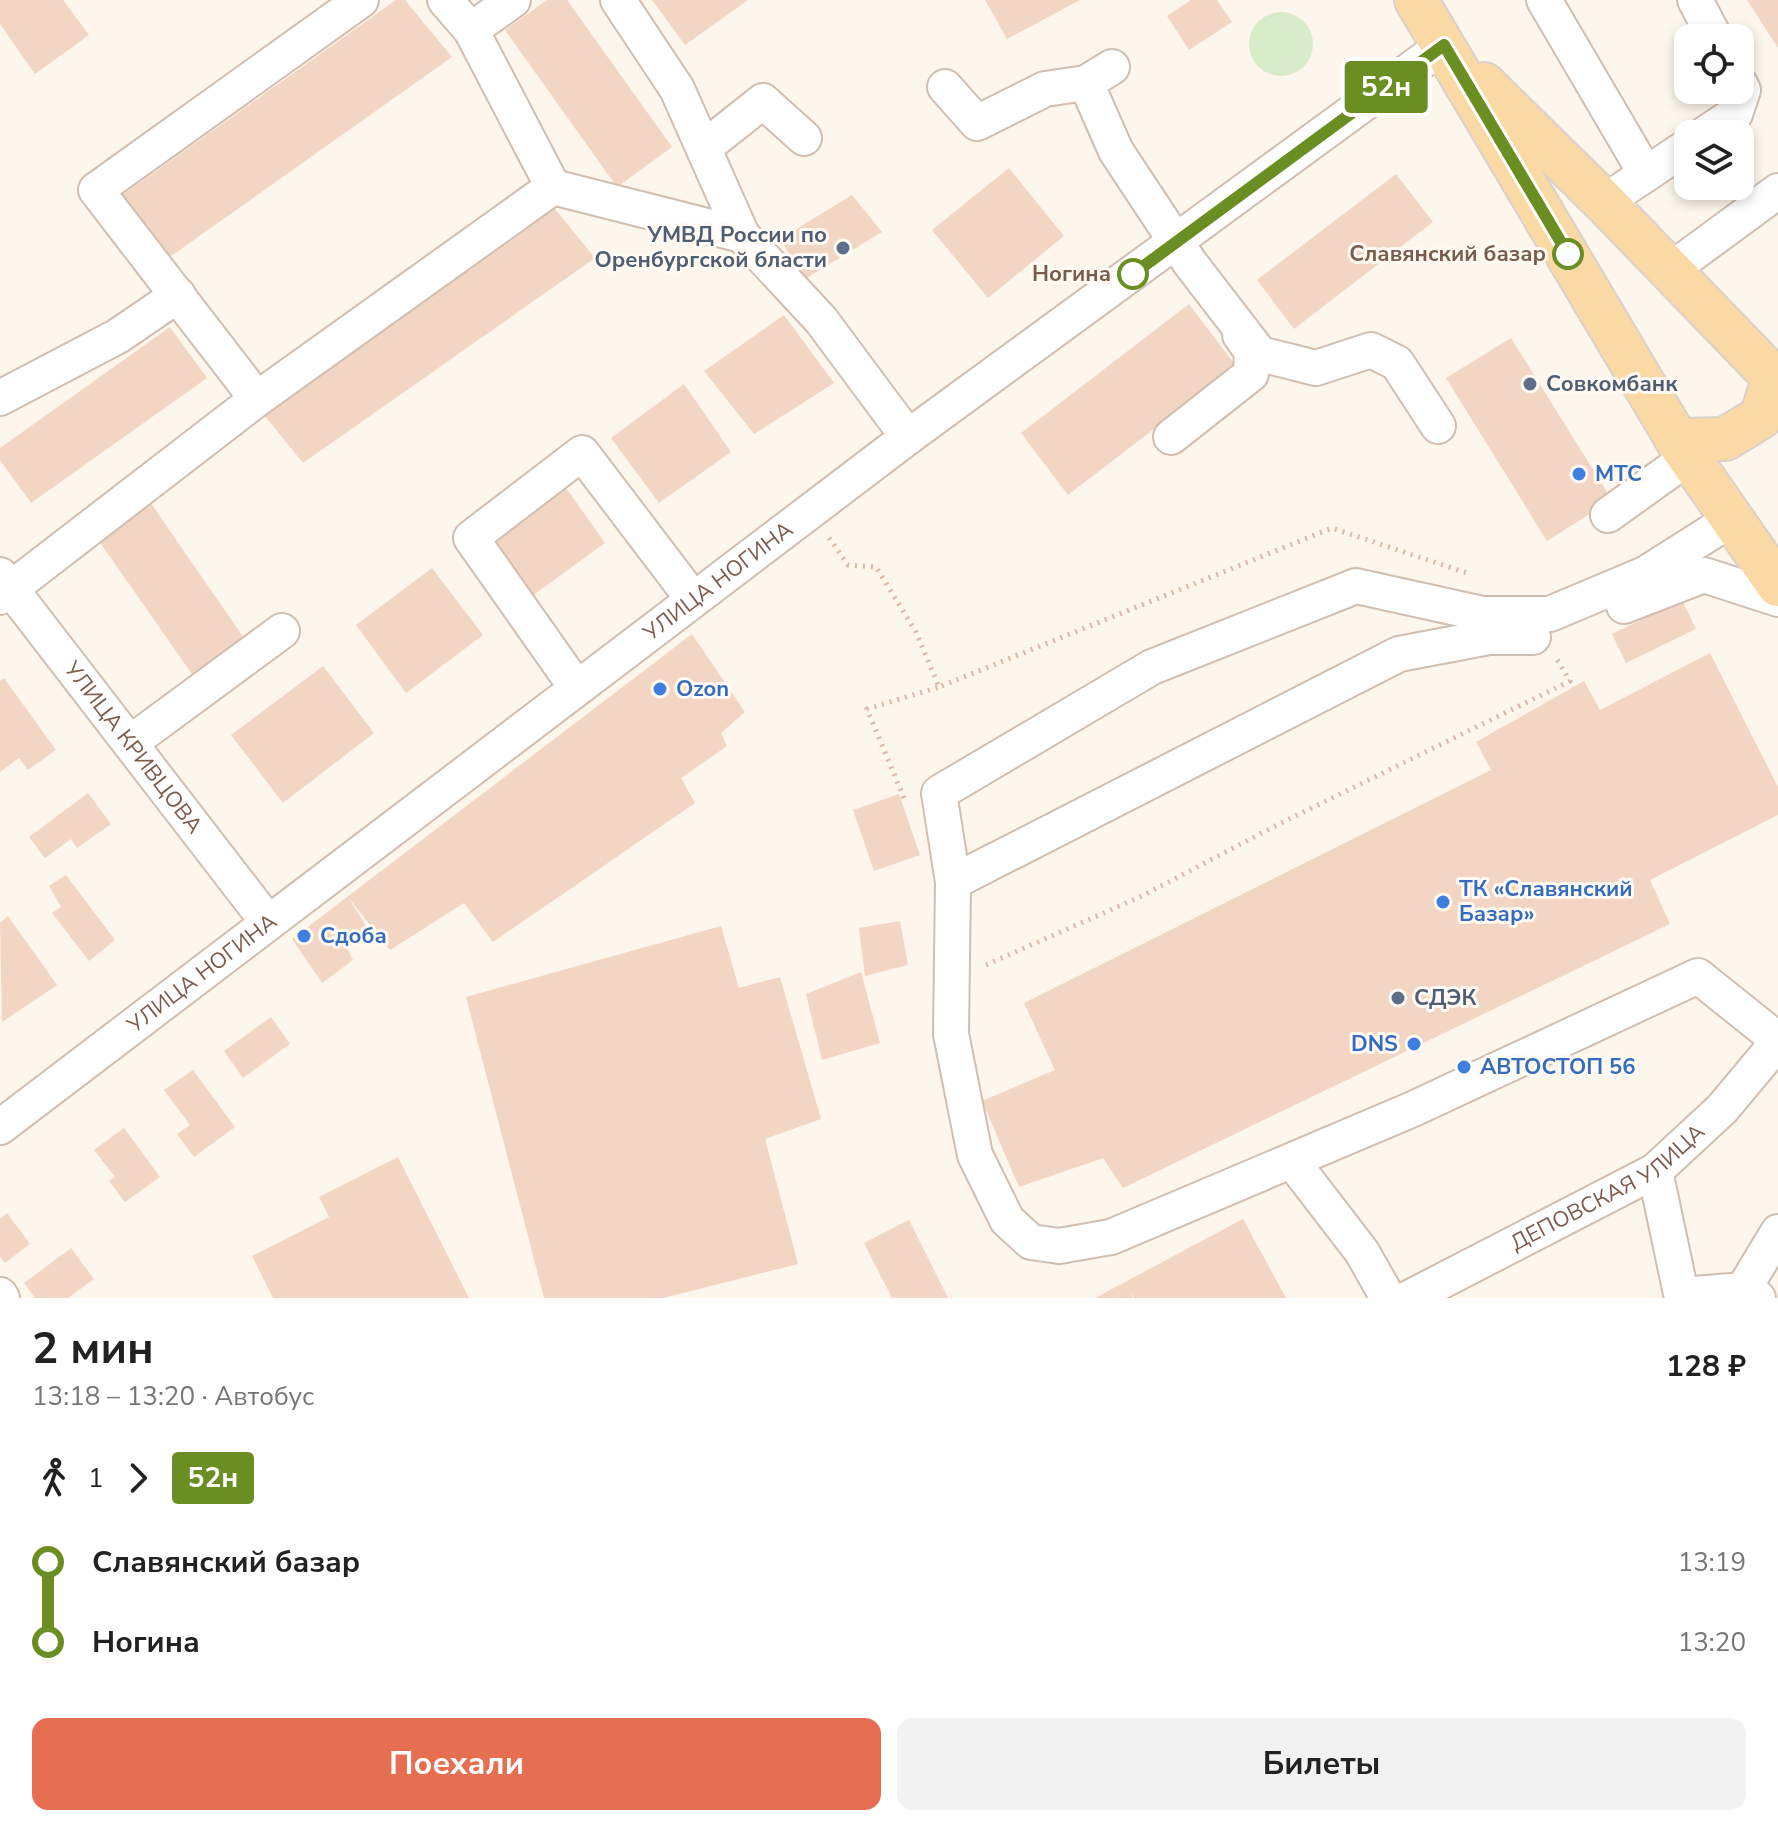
<!DOCTYPE html>
<html lang="ru">
<meta charset="utf-8">
<style>
:root{--surface:#fff;--page:#f2f2f2;--text:#222;--muted:#767676;--accent:#e76f51}
body{margin:0;font-family:"Nunito Sans",sans-serif;background:var(--page);color:var(--text);height:100vh;display:flex;flex-direction:column;font-size:30px;white-space:nowrap}
*{box-sizing:border-box;margin:0}
p{font-size:26px;color:var(--muted)}
.icon{flex:none;width:44px;height:44px;fill:none;stroke:currentColor;stroke-width:2;stroke-linecap:round;stroke-linejoin:round}
.map{position:relative;height:1298px;overflow:hidden}
.sheet{display:flex;flex-direction:column;background:var(--surface);flex:1}
.sheet>*{flex:none}
.badge{padding:0 16px;border-radius:6px;font-size:28px;line-height:52px}
.tools{position:absolute;left:1674px;top:24px;display:grid;gap:16px}
.tools a{display:grid;place-items:center;width:80px;height:80px;border-radius:16px;background:var(--surface);box-shadow:0 4px 12px #0003;font-size:40px}
.map>.badge{position:absolute;translate:-50% -50%;box-shadow:0 0 0 4px #fff}
.legs{display:flex;align-items:center;gap:12px;height:88px;padding:0 32px;font-size:26px}
.legs p{margin-inline-start:auto}
.overview{display:flex;align-items:center;justify-content:space-between;height:136px;padding:0 32px}
h1{font-size:44px;font-weight:700;line-height:60px}
.button{display:flex;gap:16px;margin-top:auto;padding:16px 32px}
.button a{flex:1;height:92px;border-radius:16px;background:var(--accent);color:#fff;font-size:32px;font-weight:700;line-height:92px;text-align:center}
.button a+a{background:var(--page);color:var(--text)}
ul{padding:0 32px;list-style:none}
li{display:flex;align-items:center;gap:28px;height:80px;font-size:30px}
li i{display:grid;place-items:center;width:12px;height:100%;margin:0 10px;background:currentColor}
li i::after{content:'';width:20px;height:20px;margin:-10px;border:6px solid;border-radius:50%;background:var(--surface)}
li p{margin-inline-start:auto}
li:first-child i{background:linear-gradient(#0000 50%,currentColor 0)}
li:last-child i{background:linear-gradient(currentColor 50%,#0000 0)}
.map>svg:first-child{display:block}
.green{fill:#d8ecc9}
.building{fill:#f3d5c3}
.lines{fill:none;stroke-linecap:round;stroke-linejoin:round}
.minor-casing{stroke:#d1beb0;stroke-width:38}
.major-casing{stroke:#dad1cd;stroke-width:46}
.path{stroke:#d9b8a5;stroke-width:5;stroke-dasharray:2 6;stroke-linecap:butt}
.minor{stroke:#fff;stroke-width:34}
.major{stroke:#fbd9a5;stroke-width:42}
.line-1-casing{stroke:#fff;stroke-width:18}
.line-1{stroke:#6b8e23;stroke-width:12}
.service-dot{fill:#5c6f8a;stroke:#fffaf3;stroke-width:3}
.stop-1-dot{fill:#fff;stroke:#6b8e23;stroke-width:4}
.shop-dot{fill:#3f7fe0;stroke:#fffaf3;stroke-width:3}
.labels{text-anchor:middle;dominant-baseline:central;stroke-width:6;stroke-linejoin:round;paint-order:stroke}
.service-label{font-size:22px;font-weight:bold;fill:#4e5e75;stroke:#fffaf3;text-anchor:start}
.stop-label{font-size:22px;font-weight:bold;fill:#7a5c4d;stroke:#fffaf3;text-anchor:end}
.shop-label{font-size:22px;font-weight:bold;fill:#366cbe;stroke:#fffaf3;text-anchor:start}
.street-label{font-size:22px;fill:#7a5c4d;stroke:#fffaf3}
</style>
<div class="map">
<svg width="1778" height="1298" viewBox="0 0 1778 1298">
<rect width="100%" height="100%" fill="#fdf6ec"/>
<!-- green -->
<path class="green" d="M1249 44a32 32 0 1 1 64 0a32 32 0 1 1-64 0Z"/>
<!-- building -->
<path class="building" d="M0,0h63l26,35 -54,39 -35,-50z
M396,0h9l47,57 -285,202 -53,-58z
M547,0h20l105,147 -55,40 -112,-157z
M652,0h96l-63,45z
M985,0h95l-73,39z
M1191,0h26l15,22 -43,28 -22,-34z
M1747,0h31v48z
M1009,168l55,68 -76,62 -56,-68z
M1396,174l37,48 -139,107 -37,-49z
M852,195l30,37 -77,47 -25,-40z
M546,198l49,60 -292,205 -47,-58z
M1189,304l47,62 -168,129 -47,-62z
M784,315l50,68 -80,51 -50,-63z
M170,327l37,51 -176,125 -31,-43v-12z
M1511,338l101,162 -65,41 -101,-163z
M684,384l47,68 -72,51 -48,-65z
M559,478l46,65 -73,53 -50,-62z
M150,502l96,139 -52,36 -97,-139z
M432,568l51,67 -77,58 -50,-68z
M1682,600l14,29 -70,34 -14,-29z
M692,634l53,78 -24,21 6,13 -46,32 14,25 -202,139 -29,-39 -74,47 -42,-53 20,32 -23,15 8,16 -31,23 -30,-44z
M1710,653l68,134v28l-128,65 20,44 -547,264 -20,-30 -84,29 -37,-86 73,-31 -31,-67 467,-233 -15,-28 108,-61 16,29z
M323,666l51,67 -91,70 -52,-68z
M4,678l52,72 -28,20 -9,-12 -19,14v-91z
M88,793l23,31 -34,24 -6,-9 -26,19 -16,-21z
M899,794l21,61 -46,16 -21,-61z
M66,875l49,65 -26,21 -37,-48 9,-6 -12,-21z
M8,916l49,69 -55,37 -2,-99z
M900,921l8,44 -43,11 -6,-48z
M721,926l18,62 41,-11 41,142 -56,20 33,125 -135,34h-119l-78,-301z
M861,972l19,71 -58,17 -16,-66z
M271,1017l19,27 -47,34 -19,-27z
M193,1070l42,57 -41,30 -17,-23 13,-9 -26,-35z
M124,1128l36,49 -35,25 -16,-21 6,-4 -21,-27z
M398,1157l71,141h-196l-21,-42 77,-39 -10,-20z
M7,1213l23,31 -25,19 -5,-6v-38z
M1243,1219l43,79h-152l-5,-9 4,9h-38z
M909,1220l39,78h-56l-28,-55z
M71,1248l23,31 -26,19h-33l-11,-15z"/>
<g class="lines">
<!-- minor casing -->
<g class="minor-casing">
<g id="minor">
<path d="M361,0l-265,190 161,209 296,-212 189,48"/>
<path d="M445,0l26,30 42,-30"/>
<path d="M618,0l59,89 65,146 79,85 87,117"/>
<path d="M1544,0l102,174"/>
<path d="M1695,0l20,38"/>
<path d="M471,30l82,157"/>
<path d="M1086,83l30,68 74,112 70,91 56,14 55,-18 26,13 41,63"/>
<path d="M945,87l32,36 68,-34 41,-6 26,-16"/>
<path d="M1705,134l30,-20 8,-24 -3,-6"/>
<path d="M705,147l58,-46 41,37"/>
<path d="M1604,202l84,-56"/>
<path d="M1669,271l109,-80"/>
<path d="M0,398l118,-62 60,-41"/>
<path d="M1171,437l80,-63 1,-22 -12,-17"/>
<path d="M1608,515l81,-58"/>
<path d="M1732,519l-87,55 -95,40h-67l-127,-28 -204,81 -213,126 14,89 -2,152 24,121 32,65 24,22 28,4 52,-9 302,-128 285,-133 80,64"/>
<path id="s1" d="M0,575l267,346"/>
<path d="M0,597l257,-198"/>
<path d="M1624,606l80,-31 74,24"/>
<path d="M576,687l-105,-149 111,-85 111,146"/>
<path d="M130,743l152,-112"/>
<path d="M953,882l446,-228 90,-17h44"/>
<path id="s2" d="M0,1127l908,-690 536,-392"/>
<path d="M1292,1161l70,91 26,46"/>
<path d="M1655,1171l27,127"/>
<path d="M1743,1290l35,-58"/>
<path d="M0,1295l2,3"/>
<path d="M1682,1295l61,-5 15,8"/>
<path id="s3" d="M1409,1298l246,-127 67,-62 56,-67"/>
</g>
</g>
<!-- major casing -->
<g class="major-casing">
<path id="major" d="M1416,0l261,440 101,145
M1484,84l120,118 174,180
M1677,440l48,-1 36,-22 13,-40"/>
</g>
<!-- path -->
<path class="path" d="M829,538l19,27 28,2 40,65 23,55 393,-159 138,46
M904,798l-37,-89 72,-22
M986,965l156,-69 135,-71 293,-144 -14,-23"/>
<!-- minor -->
<use href="#minor" class="minor"/>
<!-- major -->
<use href="#major" class="major"/>
</g>
<g class="lines">
<!-- line-1 casing -->
<g class="line-1-casing">
<path id="line-1" d="M1133,274l311,-229 124,209"/>
</g>
<!-- line-1 -->
<use href="#line-1" class="line-1"/>
</g>
<!-- markers -->
<g class="service-dot">
<circle cx="843" cy="248" r="8"/>
<circle cx="1530" cy="384" r="8"/>
<circle cx="1398" cy="998" r="8"/>
</g>
<g class="stop-1-dot">
<circle cx="1568" cy="254" r="14"/>
<circle cx="1133" cy="274" r="14"/>
</g>
<g class="shop-dot">
<circle cx="1579" cy="474" r="8"/>
<circle cx="660" cy="689" r="8"/>
<circle cx="1443" cy="902" r="8"/>
<circle cx="304" cy="936" r="8"/>
<circle cx="1414" cy="1044" r="8"/>
<circle cx="1464" cy="1067" r="8"/>
</g>
<g class="labels">
<!-- service labels -->
<g class="service-label">
<text x="827" y="235" text-anchor="end">УМВД России по<tspan x="827" dy="25">Оренбургской бласти</tspan></text>
<text x="1546" y="384">Совкомбанк</text>
<text x="1414" y="998">СДЭК</text>
</g>
<!-- stop labels -->
<g class="stop-label">
<text x="1546" y="254">Славянский базар</text>
<text x="1111" y="274">Ногина</text>
</g>
<!-- shop labels -->
<g class="shop-label">
<text x="1595" y="474">МТС</text>
<text x="676" y="689">Ozon</text>
<text x="1459" y="889">ТК «Славянский<tspan x="1459" dy="25">Базар»</tspan></text>
<text x="320" y="936">Сдоба</text>
<text x="1398" y="1044" text-anchor="end">DNS</text>
<text x="1480" y="1067">АВТОСТОП 56</text>
</g>
<!-- street labels -->
<g class="street-label">
<text stroke="none"><textPath href="#s2" startOffset="902">УЛИЦА НОГИНА</textPath></text>
<text stroke="none"><textPath href="#s1" startOffset="218">УЛИЦА КРИВЦОВА</textPath></text>
<text stroke="none"><textPath href="#s2" startOffset="254">УЛИЦА НОГИНА</textPath></text>
<text stroke="none"><textPath href="#s3" startOffset="228">ДЕПОВСКАЯ УЛИЦА</textPath></text>
</g>
</g>
</svg>
<div class="tools">
<a><svg class="icon" aria-label="locate" viewBox="0 0 24 24"><circle cx="12" cy="12" r="6"/><path d="M12 2v4M12 18v4M2 12h4M18 12h4"/></svg></a>
<a><svg class="icon" aria-label="layers" viewBox="0 0 24 24"><path d="M12 4l9 5-9 5-9-5zM3 14l9 5 9-5"/></svg></a>
</div>
<b class="badge" style="left:1386px;top:87px;background:#6b8e23;color:#fff">52н</b>
</div>
<section class="sheet">
<div class="overview"><div><h1>2 мин</h1><p>13:18 – 13:20 · Автобус</p></div><b>128 ₽</b></div>
<div class="legs"><svg class="icon" aria-label="walk" viewBox="0 0 24 24"><circle cx="13" cy="4" r="2"/><path d="M13 8l-2 6 4 7M11 14l-3 7M7 12l3-4h3l4 4"/></svg>1<svg class="icon" aria-label="forward" viewBox="0 0 24 24"><path d="M9 5l7 7-7 7"/></svg><b class="badge" style="background:#6b8e23;color:#fff">52н</b></div>
<ul>
<li><i style="color:#6b8e23"></i><b>Славянский базар</b><p>13:19</p></li>
<li><i style="color:#6b8e23"></i><b>Ногина</b><p>13:20</p></li>
</ul>
<div class="button"><a>Поехали</a><a>Билеты</a></div>
</section>
